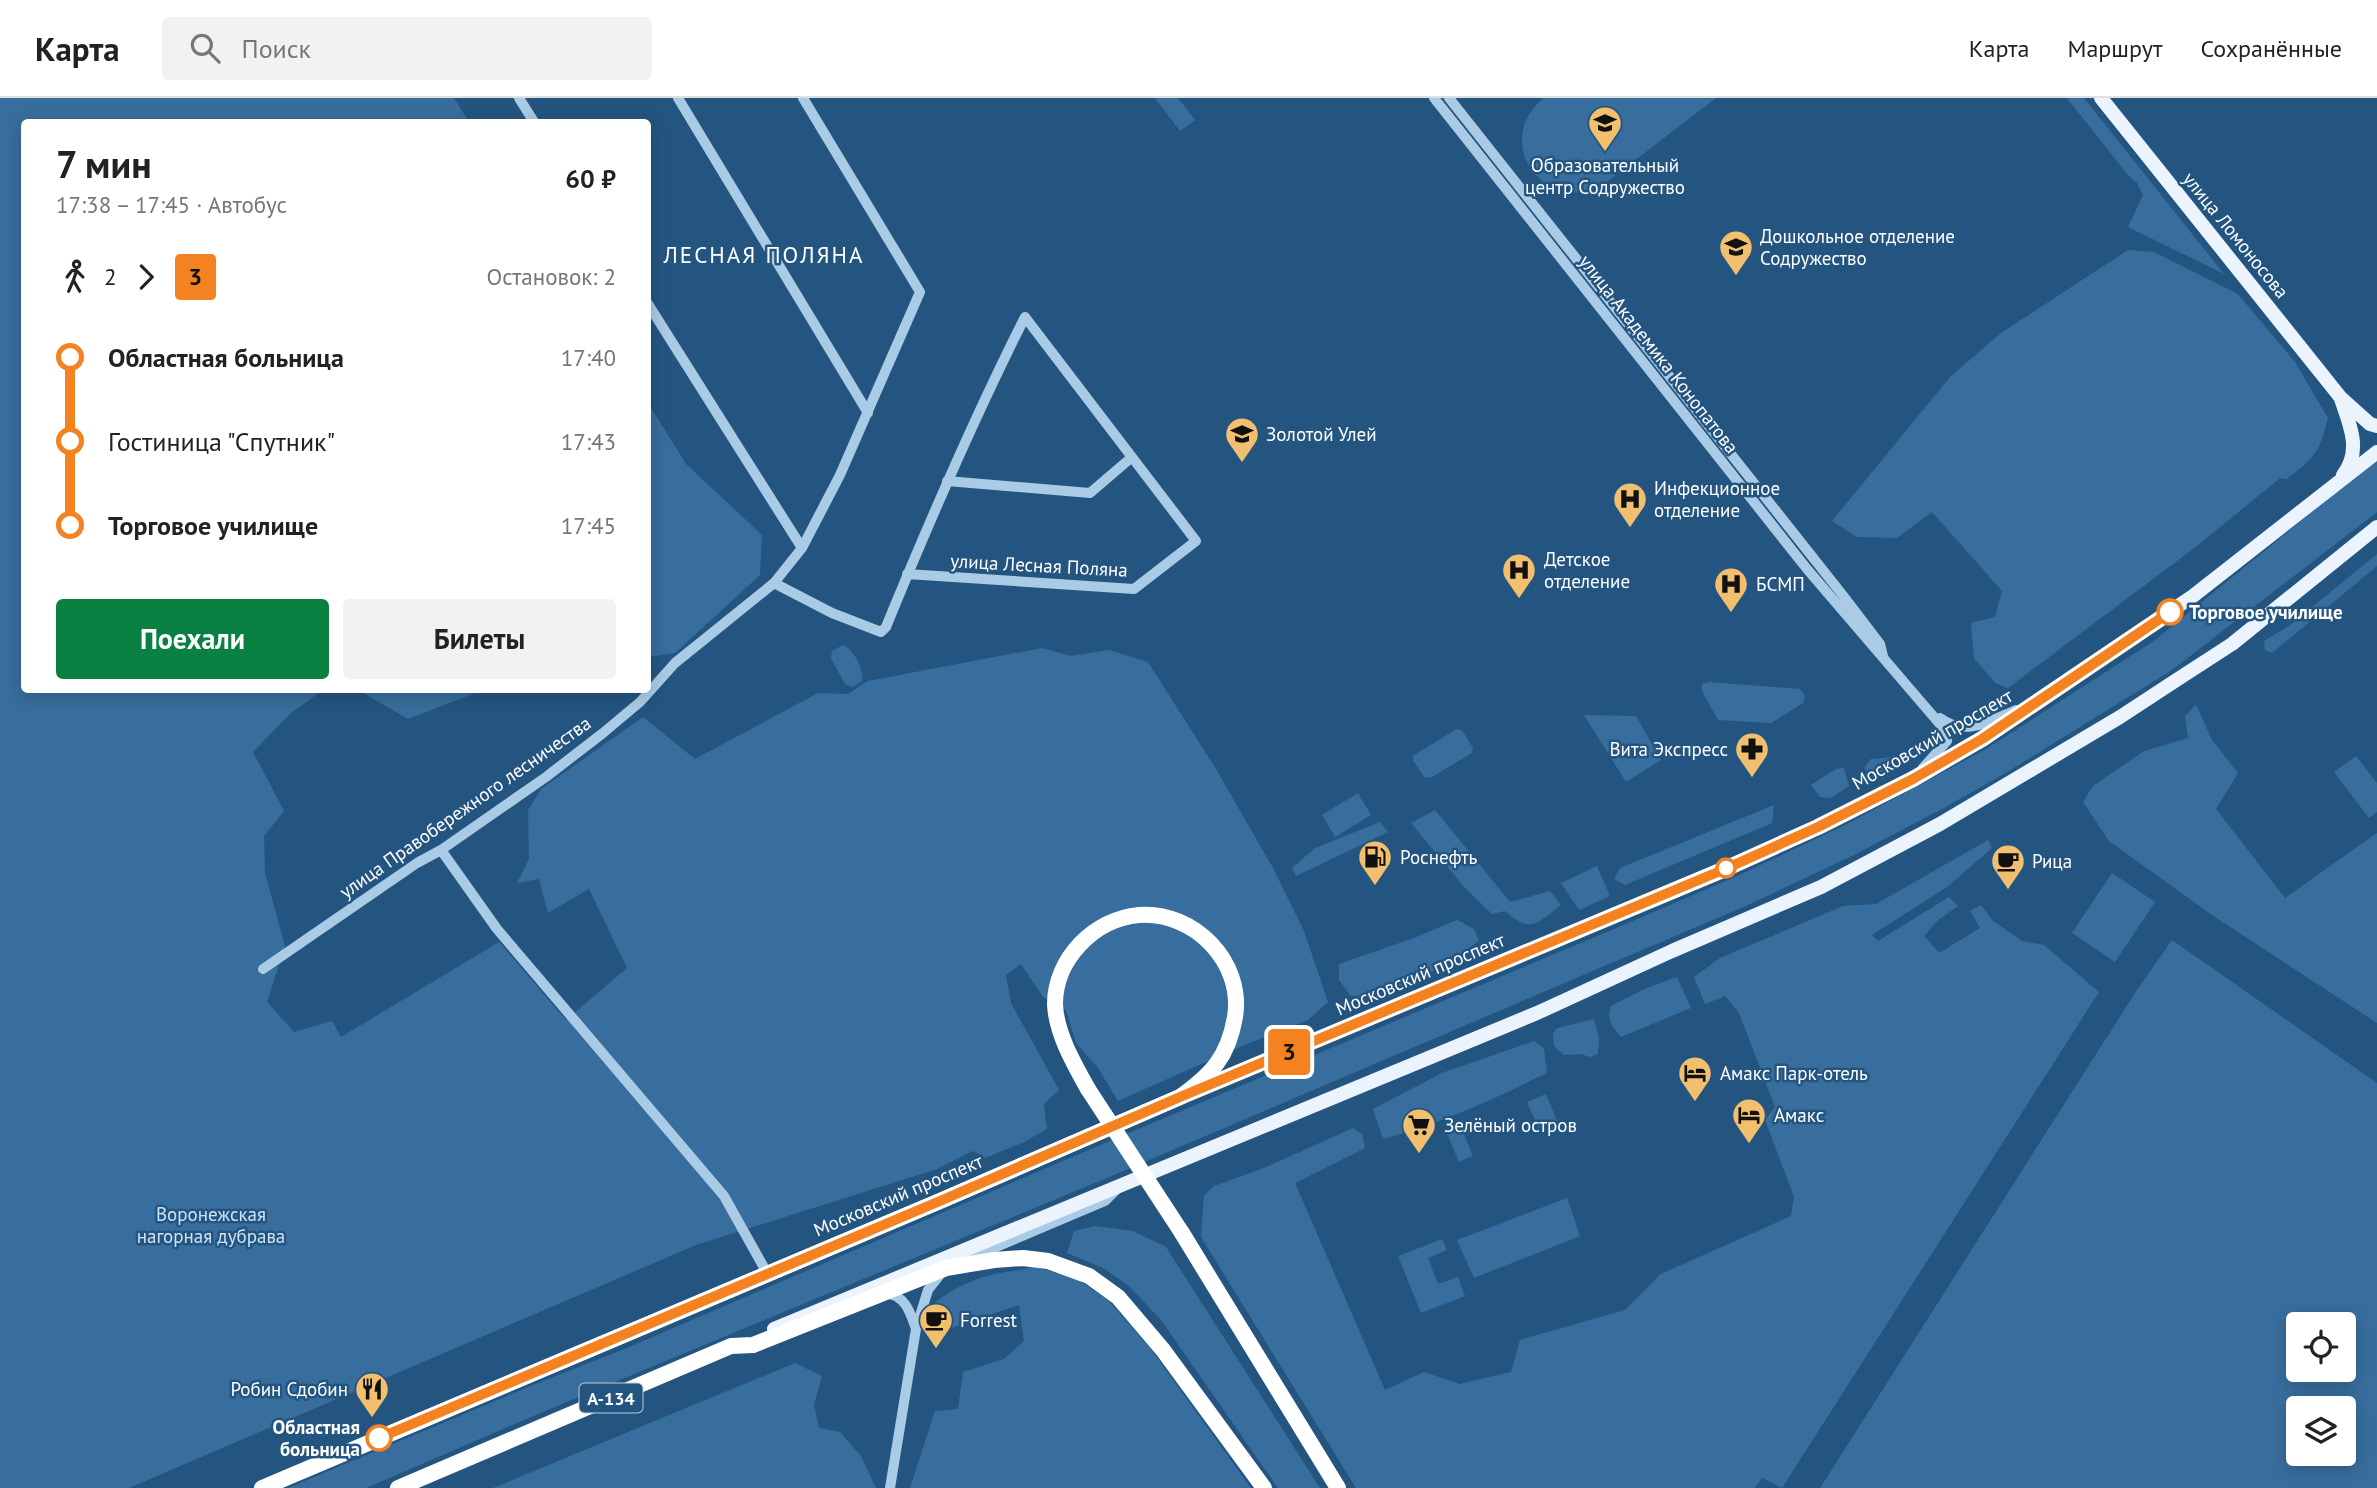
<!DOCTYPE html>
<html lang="ru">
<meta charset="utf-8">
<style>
:root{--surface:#fff;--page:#f2f2f2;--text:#222;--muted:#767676;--line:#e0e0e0;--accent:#0b8043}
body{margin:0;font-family:"PT Sans",sans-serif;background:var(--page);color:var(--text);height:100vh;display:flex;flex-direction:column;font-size:26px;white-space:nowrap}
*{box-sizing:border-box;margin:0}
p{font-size:23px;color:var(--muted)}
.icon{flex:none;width:38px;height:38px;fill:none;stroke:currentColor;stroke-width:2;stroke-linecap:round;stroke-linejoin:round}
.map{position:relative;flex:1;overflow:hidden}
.side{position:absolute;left:21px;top:21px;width:630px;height:574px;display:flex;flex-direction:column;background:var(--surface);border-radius:7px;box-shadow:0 4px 18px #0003}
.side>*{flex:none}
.badge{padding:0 14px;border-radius:5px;font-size:24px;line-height:46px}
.controls{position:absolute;left:2286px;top:1214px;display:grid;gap:14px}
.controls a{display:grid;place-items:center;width:70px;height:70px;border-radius:7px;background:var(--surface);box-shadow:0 4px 18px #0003;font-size:35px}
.map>.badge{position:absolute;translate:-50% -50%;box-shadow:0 0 0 4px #fff}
.legs{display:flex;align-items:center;gap:10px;height:77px;padding:0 35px;font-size:23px}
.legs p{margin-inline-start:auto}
.head{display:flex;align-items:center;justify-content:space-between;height:119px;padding:0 35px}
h1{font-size:38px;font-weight:600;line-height:52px}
.action{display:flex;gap:14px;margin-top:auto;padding:14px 35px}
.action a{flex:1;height:80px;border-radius:7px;background:var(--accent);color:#fff;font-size:28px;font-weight:600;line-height:80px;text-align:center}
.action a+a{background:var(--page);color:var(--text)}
ul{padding:0 35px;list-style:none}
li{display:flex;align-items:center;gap:24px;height:84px;font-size:26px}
li i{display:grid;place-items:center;width:10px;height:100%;margin:0 9px;background:currentColor}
li i::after{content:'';width:18px;height:18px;margin:-9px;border:5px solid;border-radius:50%;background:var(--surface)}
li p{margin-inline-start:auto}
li:first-child i{background:linear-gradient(#0000 50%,currentColor 0)}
li:last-child i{background:linear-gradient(currentColor 50%,#0000 0)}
header{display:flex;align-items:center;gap:42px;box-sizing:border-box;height:98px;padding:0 35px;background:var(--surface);border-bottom:2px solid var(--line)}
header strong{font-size:33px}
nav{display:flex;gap:38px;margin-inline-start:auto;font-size:24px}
.search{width:490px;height:63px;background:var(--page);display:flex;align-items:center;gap:18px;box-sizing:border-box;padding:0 24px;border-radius:7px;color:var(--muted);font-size:26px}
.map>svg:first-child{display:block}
.green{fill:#386e9d;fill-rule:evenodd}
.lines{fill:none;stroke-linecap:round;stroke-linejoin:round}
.minor{stroke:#aacbe6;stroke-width:10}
.major{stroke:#ebf4fd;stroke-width:14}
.highway{stroke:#fff;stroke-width:16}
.highway-bridge{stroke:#fff;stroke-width:16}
.line-1-casing{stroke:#fff;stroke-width:16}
.line-1{stroke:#f58220;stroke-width:10}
.stop-1-dot{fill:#fff;stroke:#f58220;stroke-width:3.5}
.labels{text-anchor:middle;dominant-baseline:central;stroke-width:5;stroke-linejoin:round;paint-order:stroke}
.shield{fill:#245580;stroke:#bdccd9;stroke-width:2}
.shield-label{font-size:18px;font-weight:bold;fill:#fff}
.poi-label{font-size:19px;fill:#fff;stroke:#245580;text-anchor:start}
.street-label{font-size:19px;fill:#fff;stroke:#245580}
.stop-label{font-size:19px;font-weight:bold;fill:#fff;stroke:#245580;text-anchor:start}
.park-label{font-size:19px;fill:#cde3f5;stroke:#245580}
.quarter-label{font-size:23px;letter-spacing:2px;fill:#fff;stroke:#245580}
</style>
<header>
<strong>Карта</strong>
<div class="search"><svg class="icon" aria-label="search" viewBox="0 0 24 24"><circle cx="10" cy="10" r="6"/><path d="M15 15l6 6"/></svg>Поиск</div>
<nav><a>Карта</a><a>Маршрут</a><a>Сохранённые</a></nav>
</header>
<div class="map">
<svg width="2377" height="1390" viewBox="0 0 2377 1390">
<rect width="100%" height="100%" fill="#245580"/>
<!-- green -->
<path class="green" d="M0,0h454l15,24h-445v568h299l-32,23 -38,39 31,59 -20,25 1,37 20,73 -18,56 27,30 38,-11 9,16 158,-95 67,78 61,-52 -38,-79 -41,24 -9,-34 -22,4 12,-24 -1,-49 13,-21 102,-72 52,42 123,-66 30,1 20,-13 174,-33 29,8 38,-6 39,12 68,107 57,99 31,63 24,71 -20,18 -73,29 -117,52 -20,-33 -22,-25 -10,-33 -23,-13 -22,-33 -15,11 5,28 48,87 -15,14 3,25 -25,14 -37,15 -12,-7 -36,18 -241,76 -567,243h-129z
M1155,0h23l17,22 -15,11z
M1544,0h172l-112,86c-6,2 -14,7 -20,8 -56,6 -85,-59 -40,-94z
M2067,0h17l140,176 -96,-47 15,-32 -6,-12 -10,-9z
M2128,152l26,2 84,42 57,68 33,56c-8,34 -14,40 -41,61l-7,-1 -83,68 -189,142 -13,-5 -21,-25 -3,-35 24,-6 7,-26 -70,-79 -35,26 -40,-1 -25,-16 118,-144 51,-44z
M648,305l38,61 76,71 -2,40 -85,78 -27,4z
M2377,361v53l-205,158 -168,104 -62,35 -88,46 -106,50 -653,278 -550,228 -179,77h-78l245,-103 89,-35 457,-196 535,-225 121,-52 114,-54 137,-74 168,-108z
M2377,456v12l-105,87 -7,-3 -1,-9 25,-15z
M843,547c10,4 22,25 19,36l-10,6 -7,-3 -14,-26 1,-7z
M1709,584l91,7 5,7 -2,7 -32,20 -53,-3 -16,-29v-7z
M358,592h125l-75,29z
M2196,607l16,35 26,33 -22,36 69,89 92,-65v190l-165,-108 -103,-74 -26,-39 10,-16 51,-35 44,-13 -3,-22z
M1584,617l52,1 25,44 -35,22z
M1457,631l5,1 11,18 -1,5 -42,25 -6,-1 -11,-17 1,-5z
M2356,658l21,27v29l-8,6 -35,-46z
M1894,659v8l-12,12h-9l-9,-9 7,-9z
M1844,670l5,18 -18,12 -11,-1 -9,-12 25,-16z
M1358,695l13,22 -36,22 -13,-22z
M1774,707l-2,18 -147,62 -11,-6 6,-11z
M1435,712l75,92 40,-11 11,14c-25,19 -29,29 -56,6l-13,3 -27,-26 -54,-65z
M1380,724l8,10 -92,44 -4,-8 23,-20z
M1988,742l4,8 -45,39 -75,48 6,6 71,-44 9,9 -21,15 -13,15 15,17 41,-25 -10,-17 11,-6 12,16 29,20 22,4 55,47 -317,496 -20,-10 -7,10h-399l-155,-251 3,-41 10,-10 50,-18 89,-40 9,6 3,14 -70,35 90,207 39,-18 36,12 51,-12 9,-32 105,-30 36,-36 130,-58 3,-19 -29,-77 10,-13 -36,-94 -14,-17 -20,8 -11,-27 26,-19 123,-52 33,-2z
M1597,768l13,30 -31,14 -18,-27z
M2112,775l43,29 -40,60 -43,-29z
M1457,822l17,9 5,12 -39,27 -53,25 -36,3 -12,-16v-16l75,-26z
M2172,842l205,143v405h-557l315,-495zM2298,1227h45v45h-45zM2298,1311h45v45h-45z
M1677,879l14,31 -70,29c-9,-11 -15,-17 -10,-31l36,-18z
M1594,921l5,19 -1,16 -8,3 -9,-3 -17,1 -10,-9 -1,-12 4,-6z
M1534,943l10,7 3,25c-53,26 -107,51 -164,66l-10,-30 69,-36z
M1546,996l12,29 -19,7 -12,-28z
M1460,1027l13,31 -14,6 -13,-31z
M1567,1100l13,38 -106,42 -17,-38z
M1096,1128l37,5 33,16 154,241h-42l-117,-168 -32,-34 -26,-18 -36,-15 7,-22z
M1442,1141l5,11 -19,8 10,26 20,-7 7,19 -44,17 -23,-57z
M1033,1168l44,13 31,21 42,48 101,140h-341l25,-77 23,-2 5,-37 41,-13 20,-18 -5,-36 -71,24 -15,2 -2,-25c18,-16 45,-29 69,-33 12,-2 21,-2 33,-7z
M795,1265l27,13 -8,29 5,23 21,4 21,24 15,32h-383z"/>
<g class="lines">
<!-- minor -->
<path class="minor" d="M519,0l15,24
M678,0l190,315
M1434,0l373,471 138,161 2,11 -25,28
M1449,0l396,500 35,46 3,12
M648,206l154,244
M947,383l143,12 42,-36
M774,485l58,30 49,19 5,-5c43,-105 88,-209 139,-310l171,224 -62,48 -227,-15
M1940,620c25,19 50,3 76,-8
M441,752l56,79 227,267 43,77
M263,871l154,-106 24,-13 105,-73 57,-44 37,-31 35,-39 99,-80 28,-35 38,-73 80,-183 -117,-194
M963,1163l142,-60 11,-11
M886,1195c20,3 24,19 30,36
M890,1390l26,-159 12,-39 15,-19"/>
<!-- major -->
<path class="major" d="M2101,0l240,300 29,26 7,2
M2341,301c9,26 21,52 2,76
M1190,995l535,-224 94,-43 94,-47 69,-40 211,-143 184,-144
M774,1231l763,-316 135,-62 149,-64 119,-63 180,-107 58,-38 54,-35 145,-117"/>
<!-- highway -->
<path class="highway" d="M1182,1135l156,255
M262,1390l678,-287 240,-104c32,-23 48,-40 55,-80 9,-55 -41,-106 -96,-102 -45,4 -84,44 -84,89 1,29 19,60 33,85
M398,1390l333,-142 22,-1 193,-77 48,-8 29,-2 25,3 41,15 29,21 45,53 101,138"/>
<!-- highway-bridge -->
<path class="highway-bridge" d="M1088,991l94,144"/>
</g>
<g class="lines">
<!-- line-1 casing -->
<g class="line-1-casing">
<path id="line-1" d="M379,1340l561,-237 240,-104 545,-228 93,-42 95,-48 69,-40 188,-127"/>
</g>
<!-- line-1 -->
<use href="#line-1" class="line-1"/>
</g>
<!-- icons -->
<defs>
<g id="school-pin" transform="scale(1.75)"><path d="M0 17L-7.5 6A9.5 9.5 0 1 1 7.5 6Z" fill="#f1bf6e" stroke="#245580"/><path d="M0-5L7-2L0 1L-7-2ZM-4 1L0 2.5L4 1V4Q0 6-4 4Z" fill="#111"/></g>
<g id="hospital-pin" transform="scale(1.75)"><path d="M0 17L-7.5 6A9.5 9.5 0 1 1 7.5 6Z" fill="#f1bf6e" stroke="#245580"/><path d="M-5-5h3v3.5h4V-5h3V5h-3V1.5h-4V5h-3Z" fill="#111"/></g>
<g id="pharmacy-pin" transform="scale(1.75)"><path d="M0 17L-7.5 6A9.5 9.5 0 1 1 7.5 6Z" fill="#f1bf6e" stroke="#245580"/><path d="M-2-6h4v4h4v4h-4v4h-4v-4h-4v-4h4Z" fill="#111"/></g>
<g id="fuel-pin" transform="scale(1.75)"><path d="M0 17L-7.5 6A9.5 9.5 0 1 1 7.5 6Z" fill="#f1bf6e" stroke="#245580"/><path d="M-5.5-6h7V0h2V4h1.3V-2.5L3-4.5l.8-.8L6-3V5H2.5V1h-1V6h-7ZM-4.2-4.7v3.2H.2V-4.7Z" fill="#111"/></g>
<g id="cafe-pin" transform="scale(1.75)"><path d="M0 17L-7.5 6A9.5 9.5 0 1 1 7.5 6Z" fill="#f1bf6e" stroke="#245580"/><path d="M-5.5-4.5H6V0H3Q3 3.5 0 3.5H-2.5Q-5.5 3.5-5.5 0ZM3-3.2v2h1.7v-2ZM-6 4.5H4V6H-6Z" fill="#111"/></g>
<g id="hotel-pin" transform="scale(1.75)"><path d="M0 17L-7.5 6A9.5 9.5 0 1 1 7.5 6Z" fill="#f1bf6e" stroke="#245580"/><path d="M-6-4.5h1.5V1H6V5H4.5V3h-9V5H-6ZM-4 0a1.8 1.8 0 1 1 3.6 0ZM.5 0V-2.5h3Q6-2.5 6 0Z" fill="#111"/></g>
<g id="supermarket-pin" transform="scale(1.75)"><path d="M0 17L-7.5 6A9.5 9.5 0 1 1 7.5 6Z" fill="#f1bf6e" stroke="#245580"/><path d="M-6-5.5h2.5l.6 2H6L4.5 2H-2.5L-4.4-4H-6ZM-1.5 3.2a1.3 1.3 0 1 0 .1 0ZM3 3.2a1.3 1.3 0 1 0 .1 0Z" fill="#111"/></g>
<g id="restaurant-pin" transform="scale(1.75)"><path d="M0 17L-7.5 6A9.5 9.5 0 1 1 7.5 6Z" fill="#f1bf6e" stroke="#245580"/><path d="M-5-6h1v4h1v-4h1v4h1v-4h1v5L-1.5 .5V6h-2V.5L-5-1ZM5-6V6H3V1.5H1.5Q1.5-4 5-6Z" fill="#111"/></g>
</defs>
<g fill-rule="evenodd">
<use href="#school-pin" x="1605" y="25"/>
<use href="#school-pin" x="1736" y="149"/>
<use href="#school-pin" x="1242" y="336"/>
<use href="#hospital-pin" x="1630" y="401"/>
<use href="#hospital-pin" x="1519" y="472"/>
<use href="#hospital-pin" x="1731" y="486"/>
<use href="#pharmacy-pin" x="1752" y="651"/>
<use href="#fuel-pin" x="1375" y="759"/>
<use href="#cafe-pin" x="2008" y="763"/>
<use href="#hotel-pin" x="1695" y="975"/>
<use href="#hotel-pin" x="1749" y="1017"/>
<use href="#supermarket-pin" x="1419" y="1027"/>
<use href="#cafe-pin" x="936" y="1222"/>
<use href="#restaurant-pin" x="372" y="1291"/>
</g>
<!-- markers -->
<g class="stop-1-dot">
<circle cx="2170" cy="514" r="12"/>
<circle cx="1726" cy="770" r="9"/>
<circle cx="379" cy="1340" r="12"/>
</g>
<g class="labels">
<!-- shield labels -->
<rect class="shield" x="579.5" y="1285.5" width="63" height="29" rx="5"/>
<g class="shield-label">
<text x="611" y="1300">А-134</text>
</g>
<!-- poi labels -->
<g class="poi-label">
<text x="1605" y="67" text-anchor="middle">Образовательный<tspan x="1605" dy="22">центр Содружество</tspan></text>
<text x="1760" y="138">Дошкольное отделение<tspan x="1760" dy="22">Содружество</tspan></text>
<text x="1266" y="336">Золотой Улей</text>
<text x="1654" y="390">Инфекционное<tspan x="1654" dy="22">отделение</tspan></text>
<text x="1544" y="461">Детское<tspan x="1544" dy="22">отделение</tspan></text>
<text x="1756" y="486">БСМП</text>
<text x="1728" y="651" text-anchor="end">Вита Экспресс</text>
<text x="1400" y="759">Роснефть</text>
<text x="2032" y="763">Рица</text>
<text x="1720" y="975">Амакс Парк-отель</text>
<text x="1774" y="1017">Амакс</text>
<text x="1444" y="1027">Зелёный остров</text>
<text x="960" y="1222">Forrest</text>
<text x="348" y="1291" text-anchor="end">Робин Сдобин</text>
</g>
<!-- street labels -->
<g class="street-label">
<text transform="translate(2236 137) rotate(51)">улица Ломоносова</text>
<text transform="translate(1659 256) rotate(52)">улица Академика Конопатова</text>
<text transform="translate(1039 467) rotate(3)">улица Лесная Поляна</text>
<text transform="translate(1932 641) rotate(-30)">Московский проспект</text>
<text transform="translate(465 709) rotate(-35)">улица Правобережного лесничества</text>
<text transform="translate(1420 876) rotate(-23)">Московский проспект</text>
<text transform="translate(898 1097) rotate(-23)">Московский проспект</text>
</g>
<!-- stop labels -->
<g class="stop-label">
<text x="2189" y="514">Торговое училище</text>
<text x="360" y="1329" text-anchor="end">Областная<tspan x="360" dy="22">больница</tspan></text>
</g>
<!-- park labels -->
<g class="park-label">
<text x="211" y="1116">Воронежская<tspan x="211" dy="22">нагорная дубрава</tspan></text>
</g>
<!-- quarter labels -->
<g class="quarter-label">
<text x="764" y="156">ЛЕСНАЯ ПОЛЯНА</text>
</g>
</g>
</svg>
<div class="controls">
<a><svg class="icon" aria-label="locate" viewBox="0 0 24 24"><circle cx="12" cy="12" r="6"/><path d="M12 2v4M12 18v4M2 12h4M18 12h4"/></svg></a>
<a><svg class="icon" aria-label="layers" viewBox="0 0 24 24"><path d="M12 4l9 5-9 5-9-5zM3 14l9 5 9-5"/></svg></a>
</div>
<b class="badge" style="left:1289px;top:954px;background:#f58220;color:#111">3</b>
<section class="side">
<div class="head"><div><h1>7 мин</h1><p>17:38 – 17:45 · Автобус</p></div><b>60 ₽</b></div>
<div class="legs"><svg class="icon" aria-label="walk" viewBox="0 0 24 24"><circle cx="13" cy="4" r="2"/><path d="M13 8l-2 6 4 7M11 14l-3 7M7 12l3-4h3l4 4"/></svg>2<svg class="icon" aria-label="forward" viewBox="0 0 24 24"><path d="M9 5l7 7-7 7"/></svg><b class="badge" style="background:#f58220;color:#111">3</b><p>Остановок: 2</p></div>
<ul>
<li><i style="color:#f58220"></i><b>Областная больница</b><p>17:40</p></li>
<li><i style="color:#f58220"></i><span>Гостиница &quot;Спутник&quot;</span><p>17:43</p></li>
<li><i style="color:#f58220"></i><b>Торговое училище</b><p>17:45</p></li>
</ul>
<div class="action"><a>Поехали</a><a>Билеты</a></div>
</section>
</div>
